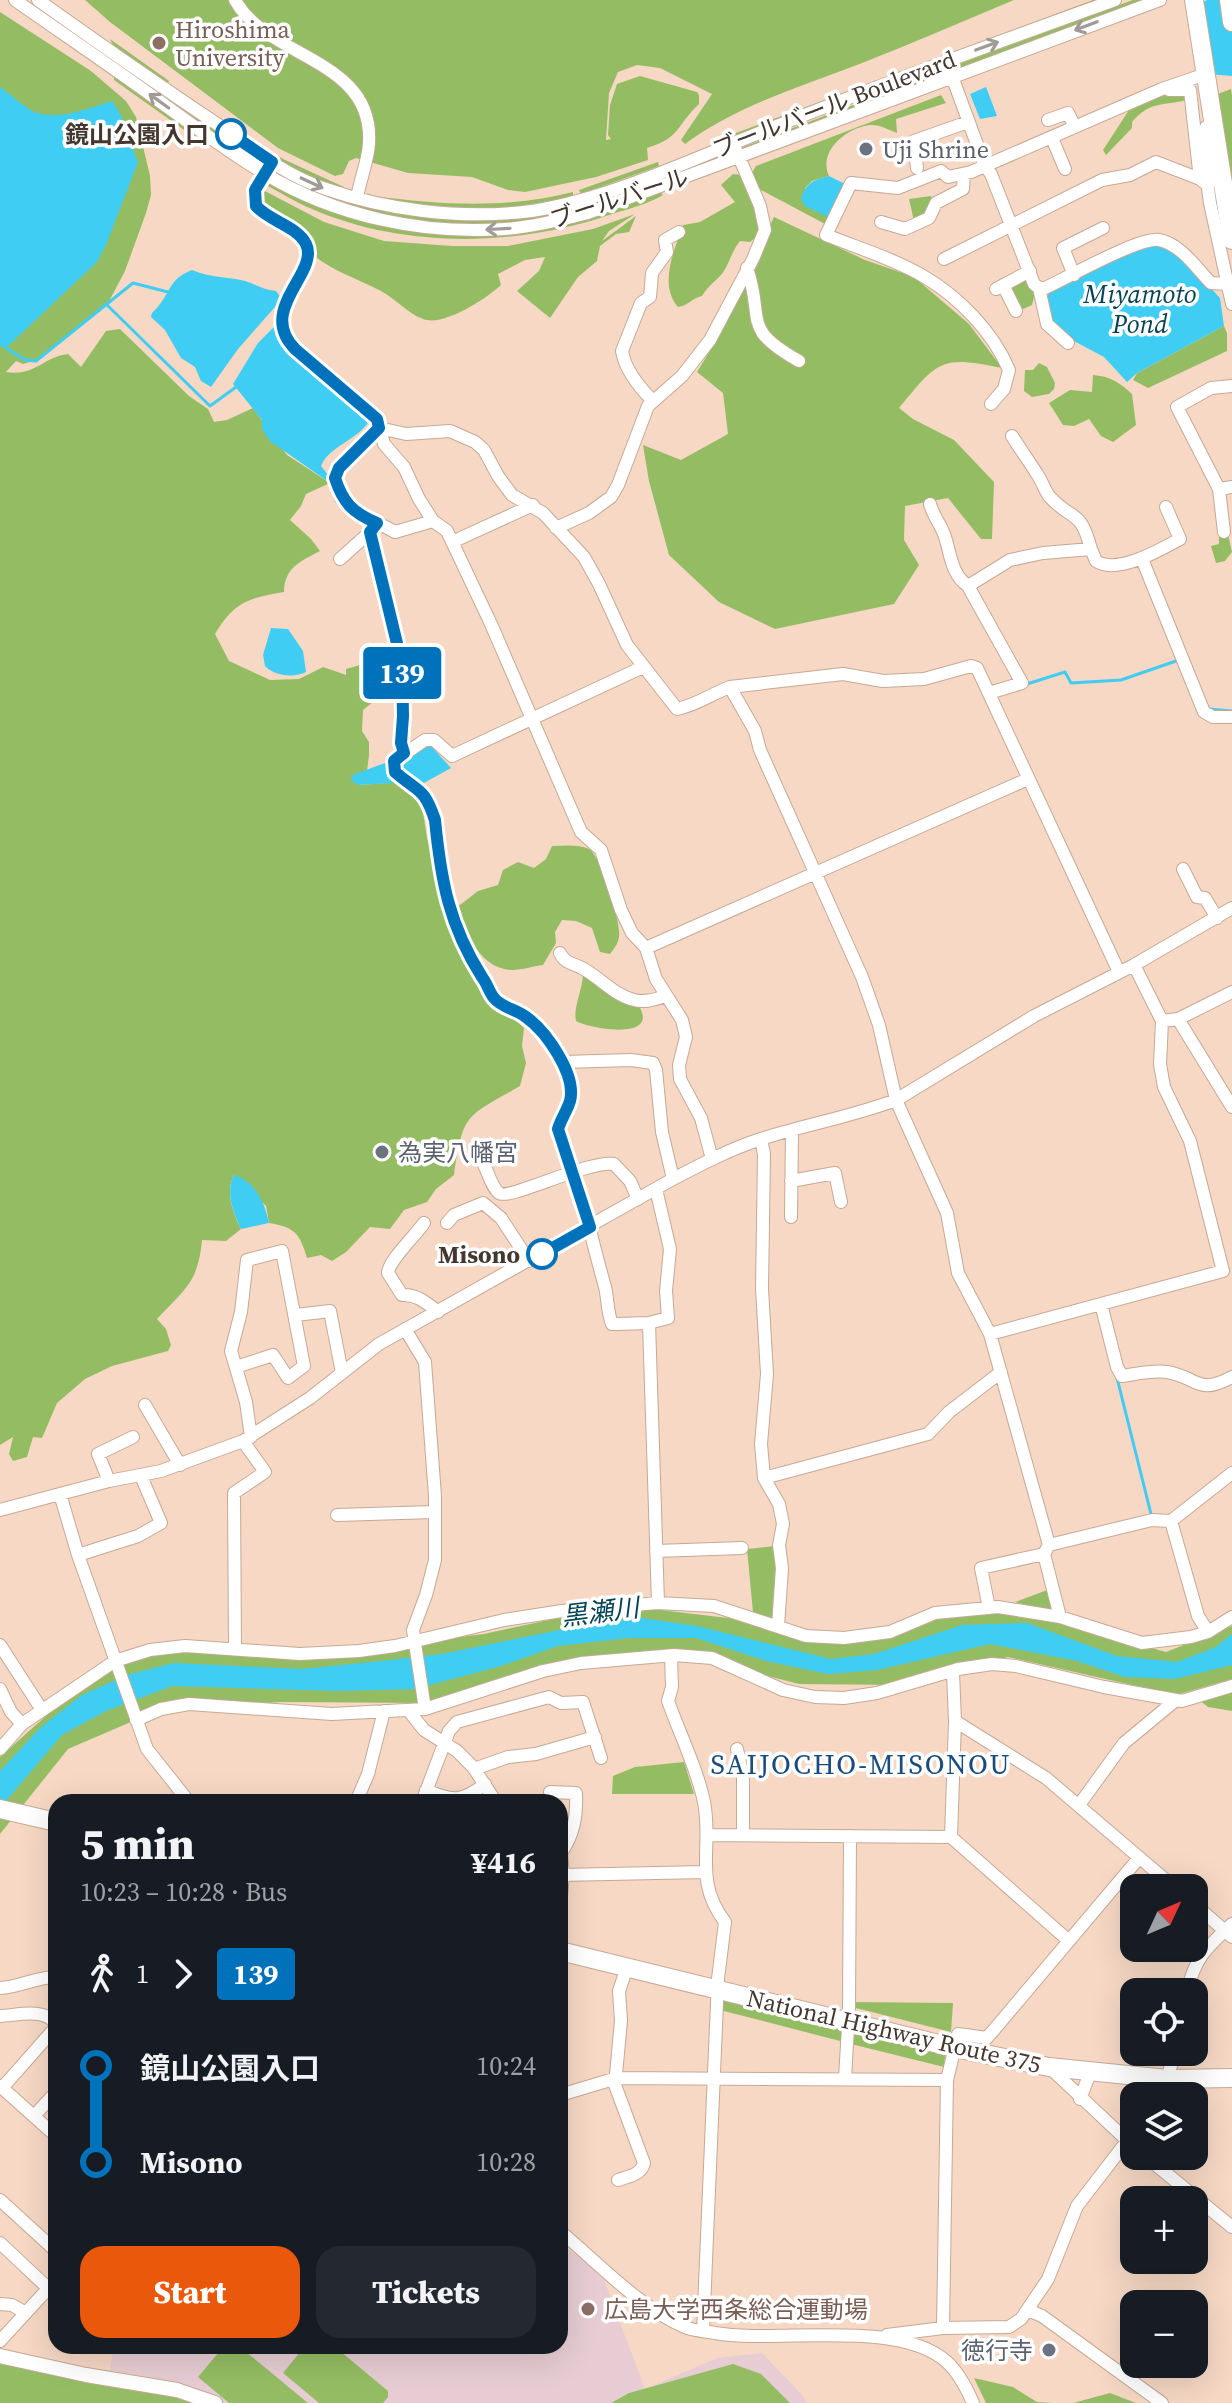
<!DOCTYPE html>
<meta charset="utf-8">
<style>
:root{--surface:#171b24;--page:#242831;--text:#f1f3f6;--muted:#9ea1a6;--accent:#ea580c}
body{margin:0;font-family:"Source Serif 4","Noto Sans JP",serif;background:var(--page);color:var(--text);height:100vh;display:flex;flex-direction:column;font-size:30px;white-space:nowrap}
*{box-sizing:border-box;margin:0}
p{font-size:26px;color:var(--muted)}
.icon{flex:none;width:44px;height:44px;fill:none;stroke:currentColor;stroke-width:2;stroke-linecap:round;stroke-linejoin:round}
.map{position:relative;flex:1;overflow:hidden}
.panel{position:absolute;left:48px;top:1794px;width:520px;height:560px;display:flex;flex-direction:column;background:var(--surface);border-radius:24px;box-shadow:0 8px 32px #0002}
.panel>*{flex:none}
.badge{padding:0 16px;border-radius:6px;font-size:28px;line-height:52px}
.needle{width:52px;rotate:46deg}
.fabs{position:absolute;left:1120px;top:1874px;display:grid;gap:16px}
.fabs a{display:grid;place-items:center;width:88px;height:88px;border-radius:16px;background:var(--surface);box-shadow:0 8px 32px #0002;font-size:40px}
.map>.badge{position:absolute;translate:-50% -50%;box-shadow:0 0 0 4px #fff}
.legs{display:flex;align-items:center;gap:12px;height:88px;padding:0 32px;font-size:26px}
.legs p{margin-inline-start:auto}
.head{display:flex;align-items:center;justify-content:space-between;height:136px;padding:0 32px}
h1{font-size:44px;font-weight:800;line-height:60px}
.cta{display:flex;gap:16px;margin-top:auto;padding:16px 32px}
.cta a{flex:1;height:92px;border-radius:24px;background:var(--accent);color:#fff;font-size:32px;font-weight:800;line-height:92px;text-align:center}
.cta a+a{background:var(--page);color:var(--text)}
ul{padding:0 32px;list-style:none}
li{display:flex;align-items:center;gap:28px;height:96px;font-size:30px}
li i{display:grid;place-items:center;width:12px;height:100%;margin:0 10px;background:currentColor}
li i::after{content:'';width:20px;height:20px;margin:-10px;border:6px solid;border-radius:50%;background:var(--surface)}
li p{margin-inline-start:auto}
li:first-child i{background:linear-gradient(#0000 50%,currentColor 0)}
li:last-child i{background:linear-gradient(currentColor 50%,#0000 0)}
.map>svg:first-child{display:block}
.education{fill:#e7cdd3}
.green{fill:#94bd63}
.water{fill:#40cdf3}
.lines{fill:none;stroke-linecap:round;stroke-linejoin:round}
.stream{stroke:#40cdf3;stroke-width:3}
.minor-casing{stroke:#c5a996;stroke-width:14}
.major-casing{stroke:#c5a996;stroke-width:16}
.highway-casing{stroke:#c5a996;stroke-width:20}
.minor{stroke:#fff;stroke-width:12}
.major{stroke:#fff;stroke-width:14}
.highway{stroke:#fff;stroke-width:18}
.oneway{stroke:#a19b97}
.line-1-casing{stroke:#fff;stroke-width:18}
.line-1{stroke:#0072bc;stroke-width:12}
.education-dot{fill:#8d6e63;stroke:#fff;stroke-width:3}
.stop-1-dot{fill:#fff;stroke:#0072bc;stroke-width:4}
.worship-dot{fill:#6b7280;stroke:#fff;stroke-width:3}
.labels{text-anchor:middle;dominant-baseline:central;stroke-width:7;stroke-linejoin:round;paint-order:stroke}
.education-label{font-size:24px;fill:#785e54;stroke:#fff;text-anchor:start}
.street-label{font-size:24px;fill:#43372f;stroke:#fff}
.stop-label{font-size:24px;font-weight:bold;fill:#43372f;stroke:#fff;text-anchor:end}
.worship-label{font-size:24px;fill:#5b616d;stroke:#fff;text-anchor:start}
.water-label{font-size:26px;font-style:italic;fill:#034353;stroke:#fff}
.quarter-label{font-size:28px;letter-spacing:2px;fill:#184c7e;stroke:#fff}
</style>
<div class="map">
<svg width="1232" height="2403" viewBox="0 0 1232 2403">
<rect width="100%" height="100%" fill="#f6d8c4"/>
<!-- education -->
<path class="education" d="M567,2249l34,23 44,117 72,-31 45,-5 41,43 4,7h-584l-17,-10 -37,-12 -59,-11 4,-24h446v-96z"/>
<!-- green -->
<path class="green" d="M85,0h929c-51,21 -101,43 -152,63 -61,24 -125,42 -177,81l-4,-4 31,-46 -52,-26 -23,-3 -19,7 -9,21 -3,47 5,-1 -3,-4 2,-30 7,-21 23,-8 7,2 50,14 2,3v9c-22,20 -18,34 -52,44l1,12 -52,17 -71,15 -17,-2 -36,-13 -64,-4 -52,-15 -7,3 -6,13 -8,2 -57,-28 -168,-126z
M1093,0h11l-374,140 -2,-4z
M1133,0h12l-186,69 -3,-2 3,-3z
M0,12l91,59 35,30 10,16 14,59 1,19 -5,18 -21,58 -18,34 -67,54 -17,5 -7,-3 -10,11c28,5 37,-15 62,-18l13,13 25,-36 14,-2 69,67 19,13 6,13 13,-2 26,-12 34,47 43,28 -24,11 -5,12 -11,14 21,19 9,12c-19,10 -36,17 -36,41 -36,6 -50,10 -69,42l14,27 41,19 29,-1 24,-12 23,8v-6l49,-14 -2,9 3,31 -23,7 -10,8 -1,21 7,11v13l-2,16 -9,14 45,-3 18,17 6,39 25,98 36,66 25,16 11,10 -2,18 4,17 -6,23c-53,31 -57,25 -66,89l-18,14 -9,13 -23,8 -14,19 -20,-2 -24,25 -14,9 -11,-6 -14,3c-7,-24 -12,-31 -38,-35l-3,-17 -32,-31c-9,18 -1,37 7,54l-15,12 -24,-1c-4,43 -17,49 -45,79l9,10 5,16 -3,6 -56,15 -27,13 -28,24 -15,35 -9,-1 -6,20 -14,4 -4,-7 4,-17 -13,8z
M110,39l59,42 -1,2 -54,-36z
M942,71l2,3 -200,75 -1,-2z
M114,77l81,57 -1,3 -80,-57z
M1231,89l1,7v107l-17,-108z
M1184,93l2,5 -3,3c-25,5 -33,1 -51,21v6l-26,27 -3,-5 28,-43 27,-13z
M162,94l97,66v2l-26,-15z
M941,95l5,8 -50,16 1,14c-8,-3 -16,-8 -25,-8 -23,1 -55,25 -43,51l-17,5 -7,7 25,30 -3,7 -68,-36 -7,-16 4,-7z
M250,137l33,22 61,28c-29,0 -74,-30 -94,-50z
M728,152l2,3c-49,18 -98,40 -149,55 -79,23 -174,19 -252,-10 -19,-7 -37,-18 -55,-27l1,-2 61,26 165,22 164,-43z
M658,162l1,4 -78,28 -2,-4z
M733,174l7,1 16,33 3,27 -9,7 -10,-1c-8,10 -10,20 -16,30 -6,9 -16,14 -22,25 -10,2 -14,10 -24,11 -20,-23 -3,-58 5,-82l17,-3 35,-20 -14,-17z
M268,181l46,24 26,9 154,21 51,-5 40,-10 75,-28 3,3c-15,9 -35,14 -51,19 -94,33 -208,35 -300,-5 -17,-7 -33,-17 -49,-26z
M261,189l63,33 60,19 68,5h56l85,-17 42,-15 -26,17 -7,10 34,-25 -7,16 -13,2 -16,12 -3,15 -19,16 -28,41 -33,-27 22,-20 6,-14 -20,3 -27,14 3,11c-15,14 -58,42 -78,34 -16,-6 -27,-20 -42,-28 -23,-12 -46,-19 -67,-35l1,-6 -5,-9 -50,-38z
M573,192v4c-68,19 -125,12 -194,3l-5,-3c68,9 131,13 199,-4z
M931,196l2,5 -6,15 -13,5 -5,-22z
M774,217l91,43 49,17 55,47 33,44c-62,-13 -64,-7 -103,40l14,11 41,21 40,42 -2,57h-11l-33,-41 -43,8 -1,34 15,25 -25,39 -119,25 -56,-27 -50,-47 -20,-74 -6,-36 38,15 47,-26 -5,-41 -26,-21 22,-36z
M1022,280l6,1 7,12 -3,12 -11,5 -11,-19 3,-6z
M1224,326l3,7v18l-79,37 -15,-8 4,-7z
M1039,363l8,4 8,16 -1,6 -5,5 -17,3 -8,-6 1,-21h8z
M1093,375c17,1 27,8 39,19l4,31 -23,17 -12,-6 -12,-17 -15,7 -11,-1 -14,-22 21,-13 22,2z
M1228,535l4,17 -7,9 -9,2 -5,-17 8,-2v-7z
M552,846c12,0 26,-2 37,3 11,6 30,68 30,82 1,10 -3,15 -9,23l-10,-2 -8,-24 -16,-7 -14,-1 -7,12 1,11 -13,22c-10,1 -21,5 -31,5 -34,-1 -48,-42 -60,-67l8,2 18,-14 20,-6 5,-15 15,-8 16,6 12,-9z
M583,975h6l50,31c21,35 -49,23 -63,15 -3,-13 6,-30 7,-46z
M775,1546l3,28 -6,45 -19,-7 -6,-63z
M1050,1589l4,20 -6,2 -33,-9z
M618,1605l118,14 88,24 111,-30 89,-4 63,21 79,22 66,-26v53l-56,16 -168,-38 -104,28 -105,-1 -51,-13 -37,-16 -168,16 -113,32 -149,-1 -120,7 -93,40 -68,85v-77l75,-67 59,-35 87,-8 118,5 145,-18z
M1232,1688v23l-24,-4 -10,-8z
M684,1762l10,32h-82l1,-18 22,-9z
M726,1997l116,29 2,16 -124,-32 1,-8z
M852,2002l101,1 -2,29 -99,-25z
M856,2030l86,22 3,5 -1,10 -93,-23 1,-10z
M224,2346h15l69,57h-79l-31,-26z
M305,2346h29l54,45v6l-5,6h-64l-36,-30z
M0,2363l95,20 81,9 18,11h-194z
M733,2364l28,10 29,29h-179l18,-10z
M974,2378l39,9 24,15 16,1h-67z
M1110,2393l26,10h-63z"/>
<!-- water -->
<path class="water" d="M1207,0h25v76l-23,-2 -8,-71z
M0,87c11,7 25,22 37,26 25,7 52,-5 75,-12 15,20 16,38 26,61l-32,83 -9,17 -91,86 -6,-2z
M986,87l11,29 -17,3 -10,-25z
M829,176l18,9 -17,33 -25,-12 -4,-7c5,-16 12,-19 28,-23z
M1160,244l16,8 44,46 4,28 -87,47 -10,9 -23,-25 -30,-16 -25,-23 -2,-21 3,-6 90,-44z
M192,270c19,9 41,6 59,13 9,4 14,7 25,8l6,8 -44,50 -27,38 -10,-6 -6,-14 -14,-9 -16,-28 -14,-13 1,-4c19,-17 14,-33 40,-43z
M274,327l4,1 91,93c-11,19 -40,25 -48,45l12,15 -3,2 -60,-42 -8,-12v-9l-29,-36 25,-41z
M271,628l17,1 15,22 3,21c-12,6 -32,4 -41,-6l-2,-11z
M425,747h7l19,21 -29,16c-10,-4 -19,-8 -22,-20z
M385,763l11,16 -2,4 -36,2 -6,-4 -1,-4 4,-3z
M234,1175c21,6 31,28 35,48l-28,6c-8,-18 -16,-36 -7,-54z
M642,1618l55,8 134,33 43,-5 88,-29 65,-2 90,33 60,6 39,-15 16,-13v31l-57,14 -50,-2 -48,-16 -87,-17 -113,26 -49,4 -62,-13 -70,-23h-68l-70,8 -57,20 -86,23 -76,2 -167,-5 -66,25 -44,24 -62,73v-37l41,-44 41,-32 45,-20 46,-12 129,6 79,-8 61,-7 146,-30z"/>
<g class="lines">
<!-- stream -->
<path class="stream" d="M107,305l103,101 26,-19
M6,348l19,12 11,1 97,-78 35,9
M1027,684l38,-12 6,11 50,-3 55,-19 4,2
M1208,709l24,2
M1117,1378l34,136"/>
<!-- minor casing -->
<g class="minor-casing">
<path id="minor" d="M15,0c47,33 94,65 140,98 36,26 72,53 110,76 71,42 157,61 240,55 28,-2 56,-9 83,-16l572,-213
M38,0c59,42 119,84 179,124 34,24 69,52 109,65 61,21 132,30 197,23 79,-9 176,-56 251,-85 113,-45 227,-86 341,-127
M235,0c32,59 139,58 134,143 -1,19 -9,36 -12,55
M950,71l35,95 6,8 43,110 5,4h6c22,-10 94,-51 114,-48 22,4 38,29 52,43l17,1
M1169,90h21l10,89 5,4
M1048,120l20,-7 7,14
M1206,127l4,43 -2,18 2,15 22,101
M1052,138l13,31
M268,168l-13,22 1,16c13,15 41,20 50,38 14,29 -50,65 -11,105l82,70 7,25 20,23 15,32 14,22
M917,168l-3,-27 54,-19
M881,222l24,7 24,-11 7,-15 27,-14 1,-15
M944,259l158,-79 28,-5 26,-13 44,17
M747,268c18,53 -7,60 52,93
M1074,275l-11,-27 40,-20
M1003,285l13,26
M1039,288l8,36 21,19
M996,289l34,-18
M1232,386l-21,2 -34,19 42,82 13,-2
M653,401c-13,-13 -28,-31 -31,-50l19,-48 9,-6 2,-24 15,-21 -2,-12 14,-8
M991,404l13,-15 5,-19c-16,-38 -50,-73 -86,-94 -29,-17 -65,-28 -97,-41l25,-52 47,5 43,-17 7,6 23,-5 191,-83 38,-13
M1012,436c8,13 17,25 25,38 5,7 7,15 12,22 23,26 31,11 42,53
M1219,489l5,43
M930,504c3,12 10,19 14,30 7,19 6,39 24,52
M377,523l-7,9 32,132 1,52 -2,27 3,10
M556,528l33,-15 22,-16 7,-12 30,-79 34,-30 28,-36 43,-81 12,-29 -5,-24 -24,-56
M452,542l81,-37
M340,559l30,-27
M1142,559l62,153 9,5h19
M643,667l-191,89 -18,-16h-9l-31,21 1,11c23,21 29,15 40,48 6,62 14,104 47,157 5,6 7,15 12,21 8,10 22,11 32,19 20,14 50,58 44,84 -3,10 -9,18 -12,28 21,51 32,105 47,158 3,12 2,25 7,37h5l32,-1
M730,687l25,44 5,19 102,227 17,48 17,75 51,113 11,60 32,61 59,211 -5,9 16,63
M989,693l33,-10 -54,-97 42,-26 33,-7 48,-4 5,12c21,14 64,-11 84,-22l-14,-32
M1183,869l14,28 8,1 12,20
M646,948l382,-169
M560,953c4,9 11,10 20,14 19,9 33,28 54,33 11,3 22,-1 32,-4
M1178,1019l54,-27
M1162,1021l16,-2 54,88
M562,1062l69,-2 22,3 3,7 6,62 11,47
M761,1139l3,15 -2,135 5,85 -6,70 3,34 15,26 4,20 -4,21 3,23 -4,58
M712,1159l-11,-41 -21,-39 -1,-14 7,-28 -4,-17 -26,-41 -10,-31 -14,-15 -11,-23 -20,-60 -20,-18 -90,-208 -44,-93 -14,-10 -38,11 -41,-22 -13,-12 -6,-20 4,-10 40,-40 27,6 44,-3 25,11 9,8 14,26 14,19 31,18 41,44 15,27 28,61 50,64c20,-4 34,-15 53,-22l113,-13 40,7 41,-2 47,-13 6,2 142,304
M484,1165c4,7 8,23 15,28 9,8 89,-33 115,-29l16,17 8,18
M791,1181l44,-8 6,29
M656,1189l14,60 -4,42 2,27 -19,5 9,280
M791,1217l1,-86
M424,1223c-9,13 -35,37 -36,50l14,22c15,-1 25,8 36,17
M447,1223l7,-8 29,-12 18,15 28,43
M1101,1304l16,63 5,9c14,-2 31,-6 45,-4 31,5 30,24 65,5
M296,1315l34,-4 12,62
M405,1329l20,33 10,134v64l-9,35 -13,35 12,79
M990,1334l233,-63 -33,-130 -26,-54 -4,-23 2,-43 -28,-56
M236,1367l37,-12 15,23 16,-12 -22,-115 -35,9 -6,52 -10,39 15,51 5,35
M145,1405l35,60
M764,1478l164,-44 21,-22 52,-40
M109,1481l-11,-27 35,-17
M60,1494l18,61 69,194 42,53
M0,1510l109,-29 52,-10 82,-30 67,-43 69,-54 294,-165c27,-14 55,-29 85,-39 45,-15 93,-23 138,-40l138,-84 100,-51 98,-57
M337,1515l97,-3
M1171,1521l27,95 10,16
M1049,1545l103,-25 19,1 61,-48
M656,1551l86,-3
M78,1555l60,-19 23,-13 -20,-47
M989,1608l-8,-40 63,-14
M0,1645l42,65
M235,1648l-1,-155 31,-21 -22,-31
M671,1656l1,31 -4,14c11,31 30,70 36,101 9,46 -11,78 21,120l-7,57 -15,352
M0,1689l11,23 11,12
M408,1710l16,20 33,21 16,16 23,35
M136,1720l25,-11 28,-5 143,10 93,-5 118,-38 38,-8 93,-8 38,3 71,32 32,7 29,1 33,-5 81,-24 34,-5 24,2 88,21 78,14 50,-15
M955,1721l91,57 129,110
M0,1749l22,-25 93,-63 35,-11 35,-4 115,8 59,-3 36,-5 109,-26 58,-9 96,-8 56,3 92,30 38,2 46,-6 45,-19 63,-6 62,10 82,26 49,-6 17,-5 24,-15
M737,1749l6,28v58
M474,1769l34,-12 28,-3 59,-17
M426,1790c27,12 36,12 59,-6
M550,1792l26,1c1,23 -2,41 -15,60l2,22 -3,32
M356,1802l12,-28 16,-63
M422,1802l27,-71 8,-9 92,-25 12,6 22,-1 18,56
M1079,1805l45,-62 52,-43
M707,1835l244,2 4,-116 -2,-49
M951,1837l118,104
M560,1875l145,-3
M1194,1904l38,33
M0,1988c20,-1 36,-11 56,-11
M1187,1992c8,-35 20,-45 45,-68
M0,2016c19,-1 42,-8 56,7
M1049,2067l85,80
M845,2078l4,-67 1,-175
M0,2086l56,50
M2,2088l54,-61
M560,2095l57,-17 330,2
M1155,2096l12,-17 8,-27
M1080,2099l10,-26
M34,2116l22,-24
M1145,2156l87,71
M618,2180c11,-4 23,-5 26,-17l-29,-78 6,-64 -2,-30 8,-24
M0,2200l56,51
M560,2231c37,31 80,77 125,96 9,4 20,4 30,6 63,11 183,-15 232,29 12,11 20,27 26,41
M0,2243l48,45
M0,2304l12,1 14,8
M1028,2310l14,6 120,87
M943,2328l4,-248 11,-46 29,4 152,-180
M887,2335l56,-7 66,-1 12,-8 27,-40 29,-73 57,-74
M0,2341l56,-61"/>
</g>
<!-- major casing -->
<g class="major-casing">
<path id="major" d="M0,2356l86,19 91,15 38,13"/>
</g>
<!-- highway casing -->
<g class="highway-casing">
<path id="highway" d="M1194,0l38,240
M1229,0l3,22
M0,1809l56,13
M560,1951l395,97 94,19 118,12 65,-1"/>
</g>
<!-- minor -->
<use href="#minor" class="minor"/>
<!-- major -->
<use href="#major" class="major"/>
<!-- highway -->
<use href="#highway" class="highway"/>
</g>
<!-- one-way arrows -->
<defs><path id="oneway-shaft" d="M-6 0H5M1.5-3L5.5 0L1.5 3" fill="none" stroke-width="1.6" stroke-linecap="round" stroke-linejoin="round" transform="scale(2)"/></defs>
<g class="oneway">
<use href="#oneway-shaft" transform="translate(1086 26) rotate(159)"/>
<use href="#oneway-shaft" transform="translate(987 46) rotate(-20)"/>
<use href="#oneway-shaft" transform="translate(159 101) rotate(-144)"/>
<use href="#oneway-shaft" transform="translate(312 183) rotate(25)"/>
<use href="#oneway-shaft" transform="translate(498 229) rotate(177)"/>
</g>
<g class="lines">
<!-- line-1 casing -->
<g class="line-1-casing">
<path id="line-1" d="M231,134l41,28 -17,28 1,16c13,15 41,20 50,38 14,29 -50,65 -11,105l82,70 2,9 -40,40 -4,10c8,25 18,35 42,45l-7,9 32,132 1,52 -2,27 3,10 -10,8 1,11c24,21 29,15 40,48 6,61 14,105 47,157 5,6 7,15 12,21 8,10 22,11 32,19 20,14 51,58 44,84 -3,10 -9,18 -12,28l32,98 -48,27"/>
</g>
<!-- line-1 -->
<use href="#line-1" class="line-1"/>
</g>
<!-- markers -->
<g class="education-dot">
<circle cx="159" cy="43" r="8"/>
<circle cx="588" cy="2309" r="8"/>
</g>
<g class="stop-1-dot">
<circle cx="231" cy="134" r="14"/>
<circle cx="542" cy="1254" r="14"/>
</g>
<g class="worship-dot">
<circle cx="866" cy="149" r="8"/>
<circle cx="382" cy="1152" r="8"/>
<circle cx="1049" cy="2350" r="8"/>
</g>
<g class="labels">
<!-- education labels -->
<g class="education-label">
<text x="175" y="29">Hiroshima<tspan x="175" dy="28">University</tspan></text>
<text x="604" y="2309">広島大学西条総合運動場</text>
</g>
<!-- street labels -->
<g class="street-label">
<text transform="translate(834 104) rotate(-21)">ブールバール Boulevard</text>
<text transform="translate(619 198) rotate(-18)">ブールバール</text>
<text transform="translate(894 2031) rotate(13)">National Highway Route 375</text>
</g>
<!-- stop labels -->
<g class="stop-label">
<text x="209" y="134">鏡山公園入口</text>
<text x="520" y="1254">Misono</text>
</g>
<!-- worship labels -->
<g class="worship-label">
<text x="882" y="149">Uji Shrine</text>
<text x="398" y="1152">為実八幡宮</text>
<text x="1033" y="2350" text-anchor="end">徳行寺</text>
</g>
<!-- water labels -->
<g class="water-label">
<text x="1140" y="294">Miyamoto<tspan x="1140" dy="30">Pond</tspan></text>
<text transform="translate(600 1612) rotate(-7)">黒瀬川</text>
</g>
<!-- quarter labels -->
<g class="quarter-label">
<text x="861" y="1764">SAIJOCHO-MISONOU</text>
</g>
</g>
</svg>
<div class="fabs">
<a><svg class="needle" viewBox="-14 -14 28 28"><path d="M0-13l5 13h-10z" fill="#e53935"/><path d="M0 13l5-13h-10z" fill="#9ea1a6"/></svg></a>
<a><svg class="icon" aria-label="locate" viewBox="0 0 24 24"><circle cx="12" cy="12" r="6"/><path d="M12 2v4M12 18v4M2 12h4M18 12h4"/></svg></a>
<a><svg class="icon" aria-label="layers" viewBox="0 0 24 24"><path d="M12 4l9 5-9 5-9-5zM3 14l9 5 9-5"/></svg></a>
<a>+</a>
<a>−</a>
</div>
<b class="badge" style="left:402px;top:673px;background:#0072bc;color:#fff">139</b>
<section class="panel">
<div class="head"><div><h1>5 min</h1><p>10:23 – 10:28 · Bus</p></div><b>¥416</b></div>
<div class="legs"><svg class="icon" aria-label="walk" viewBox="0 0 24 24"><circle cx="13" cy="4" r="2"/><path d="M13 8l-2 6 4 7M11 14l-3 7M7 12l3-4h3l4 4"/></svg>1<svg class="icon" aria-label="forward" viewBox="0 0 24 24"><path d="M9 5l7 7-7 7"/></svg><b class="badge" style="background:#0072bc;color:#fff">139</b></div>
<ul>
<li><i style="color:#0072bc"></i><b>鏡山公園入口</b><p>10:24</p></li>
<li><i style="color:#0072bc"></i><b>Misono</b><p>10:28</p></li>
</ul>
<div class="cta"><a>Start</a><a>Tickets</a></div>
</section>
</div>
